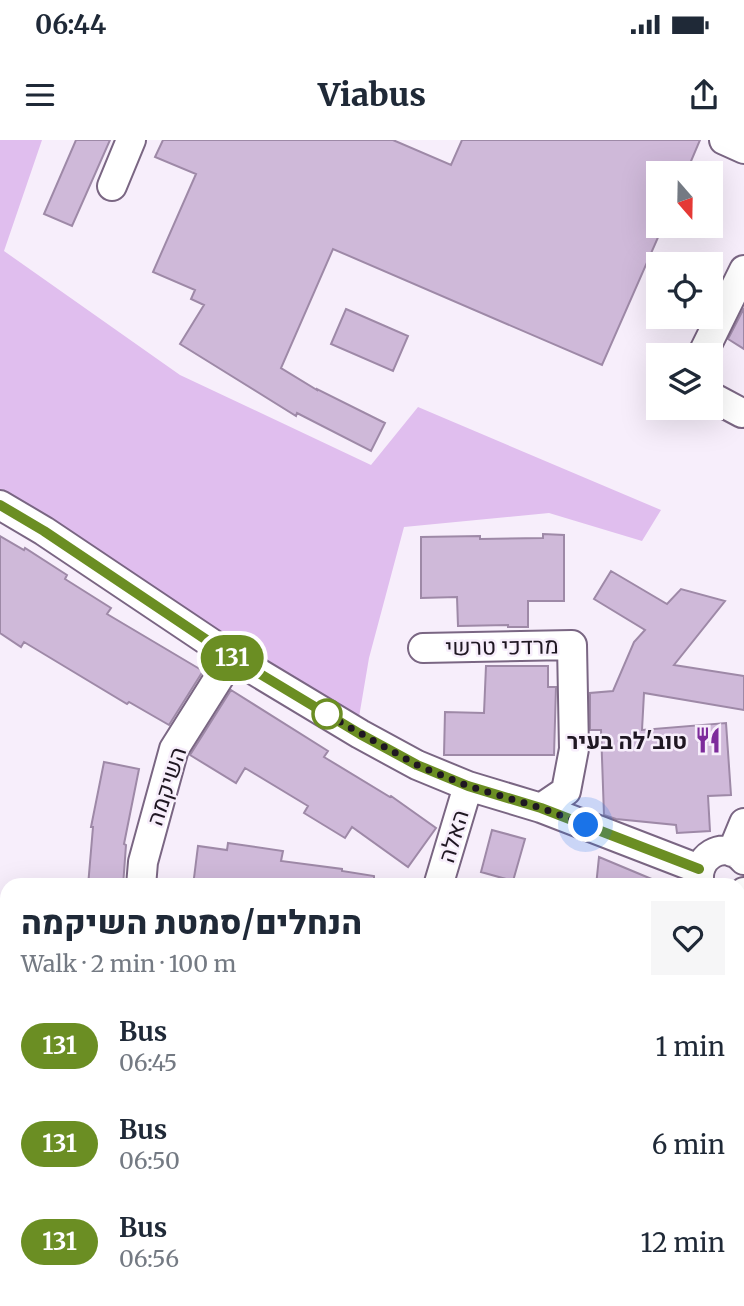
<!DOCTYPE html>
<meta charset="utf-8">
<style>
:root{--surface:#fff;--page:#f6f6f7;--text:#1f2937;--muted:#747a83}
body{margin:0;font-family:Merriweather,Heebo,serif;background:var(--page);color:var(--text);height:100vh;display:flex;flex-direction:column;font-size:26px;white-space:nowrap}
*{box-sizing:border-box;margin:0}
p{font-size:23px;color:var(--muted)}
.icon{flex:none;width:38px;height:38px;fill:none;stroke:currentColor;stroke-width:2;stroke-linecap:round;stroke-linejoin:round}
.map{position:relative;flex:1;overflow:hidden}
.details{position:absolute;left:0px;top:738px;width:746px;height:429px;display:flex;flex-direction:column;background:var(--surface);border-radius:21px 21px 0 0;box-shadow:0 7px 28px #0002}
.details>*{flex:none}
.badge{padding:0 14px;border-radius:23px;font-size:24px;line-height:46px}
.needle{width:46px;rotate:160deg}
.buttons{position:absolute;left:646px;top:21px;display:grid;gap:14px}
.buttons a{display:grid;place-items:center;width:77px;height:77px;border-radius:0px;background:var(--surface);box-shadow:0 7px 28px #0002;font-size:35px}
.you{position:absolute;width:35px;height:35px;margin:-18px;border:5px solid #fff;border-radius:50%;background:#1a73e8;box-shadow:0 0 0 10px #1a73e833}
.map>.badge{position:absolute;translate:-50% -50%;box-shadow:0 0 0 4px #fff}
.round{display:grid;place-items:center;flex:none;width:74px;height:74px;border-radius:0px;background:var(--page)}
.headline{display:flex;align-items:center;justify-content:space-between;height:119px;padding:0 21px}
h1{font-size:33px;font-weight:800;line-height:52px}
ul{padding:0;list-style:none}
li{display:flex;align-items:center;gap:21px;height:98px;padding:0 21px}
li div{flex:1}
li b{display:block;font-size:26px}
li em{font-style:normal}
li .badge{min-width:77px;font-weight:700;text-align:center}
.status{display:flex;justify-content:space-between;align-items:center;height:49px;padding:0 35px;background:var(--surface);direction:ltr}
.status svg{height:19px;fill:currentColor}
header{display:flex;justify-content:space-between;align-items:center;height:91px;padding:0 21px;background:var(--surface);font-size:32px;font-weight:800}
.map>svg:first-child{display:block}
.green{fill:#e0beee}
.building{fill:#cfb9d9;stroke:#9e89a7;stroke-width:2}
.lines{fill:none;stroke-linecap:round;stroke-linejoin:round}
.minor-casing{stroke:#7a6683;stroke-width:32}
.minor{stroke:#fff;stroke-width:28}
.line-casing{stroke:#fff;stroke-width:16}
.line{stroke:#6b8e23;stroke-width:10}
.walk{stroke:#1f1722;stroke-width:7;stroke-dasharray:0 12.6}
.stop-dot{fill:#fff;stroke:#6b8e23;stroke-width:3.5}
.labels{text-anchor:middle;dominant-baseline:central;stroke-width:5;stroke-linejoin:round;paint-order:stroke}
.street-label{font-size:23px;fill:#1f1722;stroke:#f7eefb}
.poi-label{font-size:23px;font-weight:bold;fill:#1f1722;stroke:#f7eefb;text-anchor:end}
</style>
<div class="status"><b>06:44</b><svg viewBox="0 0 49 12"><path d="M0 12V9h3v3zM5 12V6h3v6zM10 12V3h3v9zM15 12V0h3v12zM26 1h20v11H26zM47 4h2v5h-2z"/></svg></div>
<header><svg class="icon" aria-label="menu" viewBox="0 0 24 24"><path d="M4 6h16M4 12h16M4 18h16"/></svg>Viabus<svg class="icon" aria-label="share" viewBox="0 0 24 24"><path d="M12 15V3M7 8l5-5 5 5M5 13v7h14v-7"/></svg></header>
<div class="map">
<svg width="744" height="1166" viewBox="0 0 744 1166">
<rect width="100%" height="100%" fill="#f7eefb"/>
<!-- green -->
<path class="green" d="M0,0h42l-38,111 176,124 191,90 47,-58 243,103 -19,31 -93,-28 -145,14 -35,131 -11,65 -184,-119 -96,-67 -78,-47z"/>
<!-- building -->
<path class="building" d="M76,0h34l-38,86 -28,-12z
M163,0h230l58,25 11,-25h238l-14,33h-28v53h5l-61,139 -269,-116 -52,119 36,22v-1l68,34 -14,28 -74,-38 -1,3 -116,-72 24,-39 -13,-6 4,-9 -42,-18 43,-98 -41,-17z
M744,168v41l-16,-10z
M346,169l62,27 -15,35 -62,-27z
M543,394l21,1v66h-36v26h-20v-2l-50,1 -1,-29 -36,1v-61l59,-1v3l63,-1z
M0,396l24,14 1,-2 42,27 -2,4 46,29 -4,6 96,57 -34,54 -40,-23 -2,2 -103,-62 -3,5 -21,-14z
M611,431l56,33 14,-15 44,12 -51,64 70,11v34l-100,-17 -2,37 84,-7 5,72 -23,1 2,35 -33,2 -1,-8 -60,-6 -12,-4 -3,-85h-11v-37l23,-2 21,-49 11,-12 -51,-31z
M486,526h62v21h8l-2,68h-110l1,-43 39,1z
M231,550l97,61 -4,6 66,40 1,-1 45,32 -28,39 -56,-40 -7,11 -41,-25 4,-7 -63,-38 -9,15 -46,-28z
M104,622l35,7 -15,75 2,1 -3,41h-35l5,-59h-2z
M492,690l33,9 -12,42 -32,-9z
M228,703l55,8 -2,10 61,8v2l32,5v10h-181l5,-40 29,4z
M599,717l67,28v1h-70z"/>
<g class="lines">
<!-- minor casing -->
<g class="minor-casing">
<path id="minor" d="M724,0l20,9
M112,46l19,-46
M702,215l42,-85
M710,256l32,17
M0,365l44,26 188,126 128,77 57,31 51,21 73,22 158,61
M423,508l149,-3 2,104 -8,42 -25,17
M732,712l12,-29
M141,746l2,-24 31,-113 58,-92
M438,746l30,-100
M700,746c-7,-29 24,-48 44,-26
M738,757l6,-5
M738,1121l6,2
M376,1166v-6
M687,1166l1,-6"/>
</g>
<!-- minor -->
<use href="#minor" class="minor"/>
</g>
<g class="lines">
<!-- line casing -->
<g class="line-casing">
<path id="line" d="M0,365l44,26 188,126 128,77 57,31 51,21 73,22 158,61"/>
</g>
<!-- line -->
<use href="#line" class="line"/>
<!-- walk -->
<path class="walk" d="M327,574l-10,-5 100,56 51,21 73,22 45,17"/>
</g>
<!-- icons -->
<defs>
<g id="restaurant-bare" transform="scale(2.1)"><path d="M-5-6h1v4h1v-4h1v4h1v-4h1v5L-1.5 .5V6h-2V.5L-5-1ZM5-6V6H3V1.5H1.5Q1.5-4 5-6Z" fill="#7d2b9b" stroke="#f7eefb" stroke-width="2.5" paint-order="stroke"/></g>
</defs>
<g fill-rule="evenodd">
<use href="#restaurant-bare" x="708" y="600"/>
</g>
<!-- markers -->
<circle class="stop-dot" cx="327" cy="574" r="14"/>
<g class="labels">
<!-- street labels -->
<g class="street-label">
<text transform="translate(502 506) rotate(-1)">מרדכי טרשי</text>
<text transform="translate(166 646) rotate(-72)">השיקמה</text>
<text transform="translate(453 696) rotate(-73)">האלה</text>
</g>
<!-- poi labels -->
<g class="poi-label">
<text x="687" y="600">טוב'לה בעיר</text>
</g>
</g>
</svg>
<div class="buttons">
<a><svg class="needle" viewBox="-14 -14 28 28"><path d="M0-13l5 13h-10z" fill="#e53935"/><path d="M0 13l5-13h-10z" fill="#747a83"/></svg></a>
<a><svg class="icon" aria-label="locate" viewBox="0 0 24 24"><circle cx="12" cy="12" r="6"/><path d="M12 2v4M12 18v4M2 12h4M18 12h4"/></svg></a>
<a><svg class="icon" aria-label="layers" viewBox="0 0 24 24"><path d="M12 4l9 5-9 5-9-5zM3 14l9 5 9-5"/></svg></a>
</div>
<div class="you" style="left:586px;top:685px"></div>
<b class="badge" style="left:232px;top:518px;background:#6b8e23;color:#fff">131</b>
<section class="details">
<div class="headline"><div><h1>הנחלים/סמטת השיקמה</h1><p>Walk · 2 min · 100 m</p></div><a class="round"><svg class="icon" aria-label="heart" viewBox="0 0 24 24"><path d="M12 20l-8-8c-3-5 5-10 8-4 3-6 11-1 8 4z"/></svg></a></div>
<ul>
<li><span class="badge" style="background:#6b8e23;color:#fff">131</span><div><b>Bus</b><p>06:45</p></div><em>1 min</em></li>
<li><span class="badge" style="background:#6b8e23;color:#fff">131</span><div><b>Bus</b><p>06:50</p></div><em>6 min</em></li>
<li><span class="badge" style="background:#6b8e23;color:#fff">131</span><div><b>Bus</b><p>06:56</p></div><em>12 min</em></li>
</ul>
</section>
</div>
